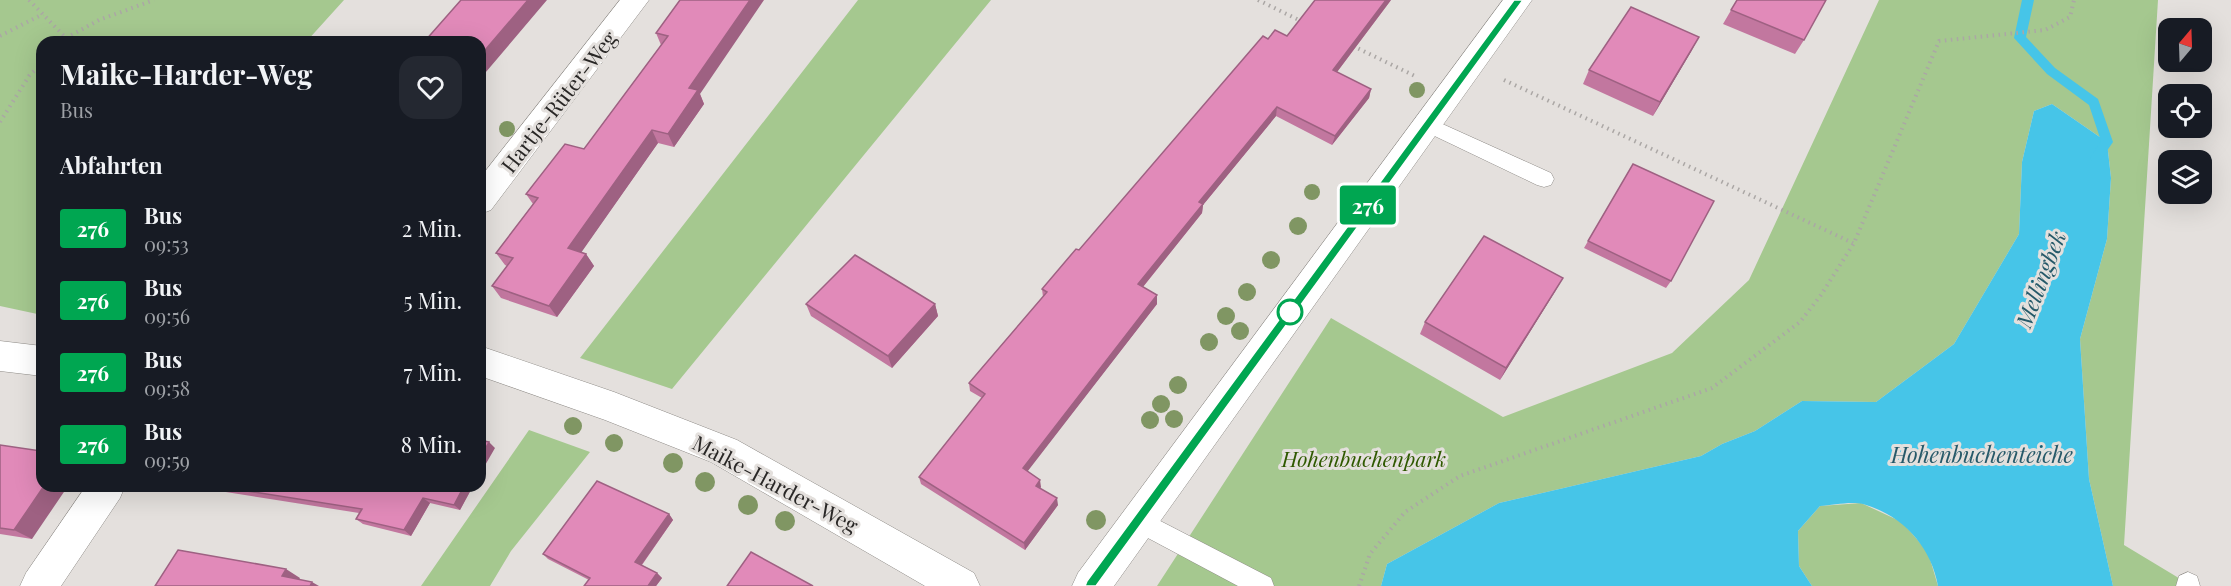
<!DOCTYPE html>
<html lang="de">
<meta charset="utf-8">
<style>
:root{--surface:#171b24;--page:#242831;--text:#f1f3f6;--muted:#9ea1a6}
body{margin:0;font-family:"Playfair Display",serif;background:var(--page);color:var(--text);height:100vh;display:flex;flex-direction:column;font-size:22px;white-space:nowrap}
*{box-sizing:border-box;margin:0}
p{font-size:20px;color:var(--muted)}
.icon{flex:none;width:33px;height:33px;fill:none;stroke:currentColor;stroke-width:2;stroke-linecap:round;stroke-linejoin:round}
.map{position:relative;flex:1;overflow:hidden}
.sheet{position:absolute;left:36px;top:36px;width:450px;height:456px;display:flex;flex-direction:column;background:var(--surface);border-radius:18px;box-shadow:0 6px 24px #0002}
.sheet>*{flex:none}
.badge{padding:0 12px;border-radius:4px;font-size:21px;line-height:39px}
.needle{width:39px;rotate:19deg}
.fabs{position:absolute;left:2158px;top:18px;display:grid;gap:12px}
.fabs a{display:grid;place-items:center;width:54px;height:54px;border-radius:12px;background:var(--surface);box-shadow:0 6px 24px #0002;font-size:30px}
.map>.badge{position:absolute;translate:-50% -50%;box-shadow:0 0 0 3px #fff}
h2{padding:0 24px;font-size:22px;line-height:54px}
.round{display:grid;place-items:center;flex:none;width:63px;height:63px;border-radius:18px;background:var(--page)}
.overview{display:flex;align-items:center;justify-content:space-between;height:102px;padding:0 24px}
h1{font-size:28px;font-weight:700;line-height:45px}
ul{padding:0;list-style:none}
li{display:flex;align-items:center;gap:18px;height:72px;padding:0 24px}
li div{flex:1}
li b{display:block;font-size:22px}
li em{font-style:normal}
li .badge{min-width:66px;font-weight:700;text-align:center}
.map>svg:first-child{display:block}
.green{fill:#a5c88f}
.water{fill:#46c5e8}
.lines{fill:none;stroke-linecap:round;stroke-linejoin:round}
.stream{fill:#46c5e8;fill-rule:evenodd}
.service-casing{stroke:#8e8b87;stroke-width:1}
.minor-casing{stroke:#8e8b87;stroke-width:1}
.tertiary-casing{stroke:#8e8b87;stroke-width:1}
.path{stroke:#aba7a5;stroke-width:4;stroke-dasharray:1.5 4.5;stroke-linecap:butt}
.service{fill:#fff;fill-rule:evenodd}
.minor{fill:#fff;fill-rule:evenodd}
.tertiary{fill:#fff;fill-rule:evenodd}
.tree{fill:#809663}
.wall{fill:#c2779f}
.shaded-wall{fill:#9e6182}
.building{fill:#e18ab9;stroke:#9e6182;stroke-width:1.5}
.line{fill:#00a651;stroke:#fff;stroke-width:1.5}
.stop-dot{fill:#fff;stroke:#00a651;stroke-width:3}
.labels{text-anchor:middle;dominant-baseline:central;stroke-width:6;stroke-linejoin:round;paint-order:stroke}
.street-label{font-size:21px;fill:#292726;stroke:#e4e0dd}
.park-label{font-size:21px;font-style:italic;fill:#2f5900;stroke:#e4e0dd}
.water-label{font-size:22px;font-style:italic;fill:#265969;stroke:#e4e0dd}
</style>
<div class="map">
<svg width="2231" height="586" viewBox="0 0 2231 586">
<rect width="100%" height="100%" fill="#e4e0dd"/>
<!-- green -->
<path class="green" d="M0,0h344l-38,42h-264v273l-42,-9z
M858,0h133l-319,389 -92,-31z
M1879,0h279l-34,545 68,41h-79l-24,-107 -9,-140 27,-100 4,-61 -4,-36 -55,-38 -18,7 -12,51 -3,72 -65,110 -78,58 -74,-1 -47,30 -33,13 -21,12 -202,47 -112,61 -6,22h-224l174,-268 172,99 169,-64 77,-73z
M529,430l61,22 -79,99 -21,35h-69z
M1861,503l41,19 26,30 10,34h-126l-13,-20 -1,-35 22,-25z"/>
<!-- water -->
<path class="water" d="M2052,104l55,38 4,36 -4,61 -27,100 9,140 24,107h-175c-7,-40 -36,-71 -75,-82 -12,-3 -30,1 -43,2l-22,25 1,35 13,20h-431l6,-22 112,-61 202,-47 21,-12 33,-13 47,-30 74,1 78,-58 65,-110 3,-72 12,-51z"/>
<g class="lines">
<!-- stream -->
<path class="stream" d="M2022,0h12l-8,37 29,31 43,31 15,43 -13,19h-8l-2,-3 11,-17 -12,-36 -42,-31 -33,-36z"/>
<!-- service casing -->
<g class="service-casing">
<path id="service" d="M1427,117l124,56 3,6 -3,6 -7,2 -7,-2 -117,-56 -3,-5 3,-5z
M1139,510l132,68 3,8h-36l-107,-57 -4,-8 4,-8z
M2188,572l9,4 3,10h-24l3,-10z"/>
</g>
<!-- minor casing -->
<g class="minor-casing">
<path id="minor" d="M620,0h29l-158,210 -11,4v-36z
M0,341l42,5v30l-42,-5z
M480,346l134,46 123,48 237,133 6,13h-55l-214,-124 -106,-42 -125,-44z
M86,486h39l-5,12 -59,88h-41l6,-13z"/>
</g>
<!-- tertiary casing -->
<g class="tertiary-casing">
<path id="tertiary" d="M1503,0h29l-418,586h-42l6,-13z"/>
</g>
<!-- path -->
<path class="path" d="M29,0l37,38 -3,4
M1258,0l45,22
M0,36l43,-22
M66,38l33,-18 55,-20
M1353,46l64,31
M1504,80l349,163
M0,122l29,-46 13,-13
M1359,586l11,-32 35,-42 55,-36 252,-88 88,-66 21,-27 33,-52 85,-202 106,-11 25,-13 4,-17"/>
<!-- service -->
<use href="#service" class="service"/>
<!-- minor -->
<use href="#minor" class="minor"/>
<!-- tertiary -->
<use href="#tertiary" class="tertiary"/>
</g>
<!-- trees -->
<g class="tree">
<circle cx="1417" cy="90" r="8"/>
<circle cx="507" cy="129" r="8"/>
<circle cx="1312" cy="192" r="8"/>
<circle cx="1298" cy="226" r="9"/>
<circle cx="1271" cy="260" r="9"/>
<circle cx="1247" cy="292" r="9"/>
<circle cx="1226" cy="316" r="9"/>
<circle cx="1240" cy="331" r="9"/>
<circle cx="1209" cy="342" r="9"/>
<circle cx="1178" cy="385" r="9"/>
<circle cx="1161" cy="404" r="9"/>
<circle cx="1174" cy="419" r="9"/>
<circle cx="1150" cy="420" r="9"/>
<circle cx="573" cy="426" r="9"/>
<circle cx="614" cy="443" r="9"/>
<circle cx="673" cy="463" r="10"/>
<circle cx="705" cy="482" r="10"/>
<circle cx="748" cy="505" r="10"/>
<circle cx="1096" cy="520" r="10"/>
<circle cx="785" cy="521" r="10"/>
</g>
<!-- wall -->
<path class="wall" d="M680,0l20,94 4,10 -30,43 -16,-4 -77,109 5,2 8,12 -37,51 -56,-19 -9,-12 15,-20 -2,-1 -9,-12 37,-49 -7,-10 58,-45 77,-104 -5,-12z
M1391,0l-54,72 34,17 -2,9 -37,47 -56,-29 -73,89 -1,8 -59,74 14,17 -130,167 14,16 -1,1 18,17 -33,45 -104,-66 -2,-7 63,-79 -12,-7 -1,-8 74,-86 -1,-8 37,-39 189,-211 19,-3z
M1737,0l67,40 -9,14 -72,-30z
M1692,50l-39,66 -70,-32 6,-14z
M1633,164l38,117 -5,7 -82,-40z
M1556,290l-56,90 -80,-46 5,-12z
M806,304h129l3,12 -46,52 -81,-52z
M0,445l42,7v34l-10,53 -32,-5z
M207,486h266l-13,24 -30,-7 -19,33 -48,-12 -7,-5 3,-6 -146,-23z
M669,514l4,6 -31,45 15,8 5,5 -6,8h-72l5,-6 -41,-21 -5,-5z"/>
<!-- shaded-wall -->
<path class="shaded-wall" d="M528,0h19l-67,79v-23z
M750,0h14l-64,94 4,10 -30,43 -6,-13 21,-46z
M1386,0h5l-60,80 2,-10z
M1699,37l-7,13 -39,66 7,-14z
M1371,89l-2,9 -37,47 3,-9z
M1277,107l-1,9 -73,89 -1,8 -64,80v-9l61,-82z
M652,130l6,13 -82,117 -8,-12z
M586,254l8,12 -37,51 -8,-11z
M1563,278l-7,12 -56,90 6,-12z
M1157,295v9l-133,172 -1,-8z
M935,304l3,12 -46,52 -4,-12z
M489,442l6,6 -15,26v-16z
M1040,480l1,7 -5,6v-7z
M44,486h24l-36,53 -18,-9z
M464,486h9l-13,24 -6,-5z
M423,498l7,5 -19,33 -7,-6z
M1057,498l1,7 -33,45 -1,-7z
M669,514l4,6 -33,47 -5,-5z
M286,569l14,9 -4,7 -14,-9z
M657,573l5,5 -6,8h-8z
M312,582l7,4h-9z"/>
<!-- building -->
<path class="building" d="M461,0h67l-48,56v-14h-56z
M680,0h70l-61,88 9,2 -30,44 -16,-4 -84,118 18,6 -37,52 -57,-20 21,-28 -17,-5 42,-55 -12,-4 39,-50 19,5 84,-113 -12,-3z
M1315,0h71l-53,70 38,19 -36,47 -58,-29 -78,95 4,2 -65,80 19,11 -134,173 17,12 -4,6 21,12 -33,45 -105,-66 66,-83 -16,-11 78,-91 -5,-3 34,-40 3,1 184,-214 5,3 7,-9 12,6z
M1737,0h89l-22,40 -73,-30z
M1631,7l68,30 -39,65 -71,-32z
M1633,164l81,37 -43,80 -83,-40z
M1484,236l79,42 -57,90 -81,-46z
M855,255l80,49 -47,52 -82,-52z
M480,440l9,2 -9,16z
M0,445l41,6 -3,3 4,1v31h2l-30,44 -14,-2z
M597,481l72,33 -34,48 22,11 -9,13h-64l6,-8 -47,-24z
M215,486h249l-10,19 -31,-7 -19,32 -48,-11 6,-10z
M178,550l108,19 -4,7 30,6 -2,4h-155z
M751,552l62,34h-86z"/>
<!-- line -->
<path class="line" d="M1514,0h9l-427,586h-11l2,-5z"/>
<!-- markers -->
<circle class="stop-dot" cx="1290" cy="312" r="12"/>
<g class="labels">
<!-- street labels -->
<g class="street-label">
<text transform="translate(558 101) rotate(-52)">Hartje-Rüter-Weg</text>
<text transform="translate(776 483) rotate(28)">Maike-Harder-Weg</text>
</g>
<!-- park labels -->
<g class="park-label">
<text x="1364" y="458">Hohenbuchenpark</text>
</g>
<!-- water labels -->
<g class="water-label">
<text transform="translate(2040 279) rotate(-69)">Mellingbek</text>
<text x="1982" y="454">Hohenbuchenteiche</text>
</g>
</g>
</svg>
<div class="fabs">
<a><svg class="needle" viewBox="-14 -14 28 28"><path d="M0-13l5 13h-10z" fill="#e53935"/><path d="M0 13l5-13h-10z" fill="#9ea1a6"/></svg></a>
<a><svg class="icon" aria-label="locate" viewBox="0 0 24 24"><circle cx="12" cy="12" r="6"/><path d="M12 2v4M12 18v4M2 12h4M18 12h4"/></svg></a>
<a><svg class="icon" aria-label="layers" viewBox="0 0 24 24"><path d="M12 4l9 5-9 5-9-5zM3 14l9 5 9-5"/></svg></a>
</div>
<b class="badge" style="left:1368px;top:205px;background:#00a651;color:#fff">276</b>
<section class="sheet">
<div class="overview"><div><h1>Maike-Harder-Weg</h1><p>Bus</p></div><a class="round"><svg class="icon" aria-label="heart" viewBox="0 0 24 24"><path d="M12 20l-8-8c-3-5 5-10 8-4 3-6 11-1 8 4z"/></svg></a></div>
<h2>Abfahrten</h2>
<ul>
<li><span class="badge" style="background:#00a651;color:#fff">276</span><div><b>Bus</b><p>09:53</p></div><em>2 Min.</em></li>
<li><span class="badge" style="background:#00a651;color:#fff">276</span><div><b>Bus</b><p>09:56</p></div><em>5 Min.</em></li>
<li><span class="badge" style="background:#00a651;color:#fff">276</span><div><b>Bus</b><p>09:58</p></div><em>7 Min.</em></li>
<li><span class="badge" style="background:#00a651;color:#fff">276</span><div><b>Bus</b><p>09:59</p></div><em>8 Min.</em></li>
</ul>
</section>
</div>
